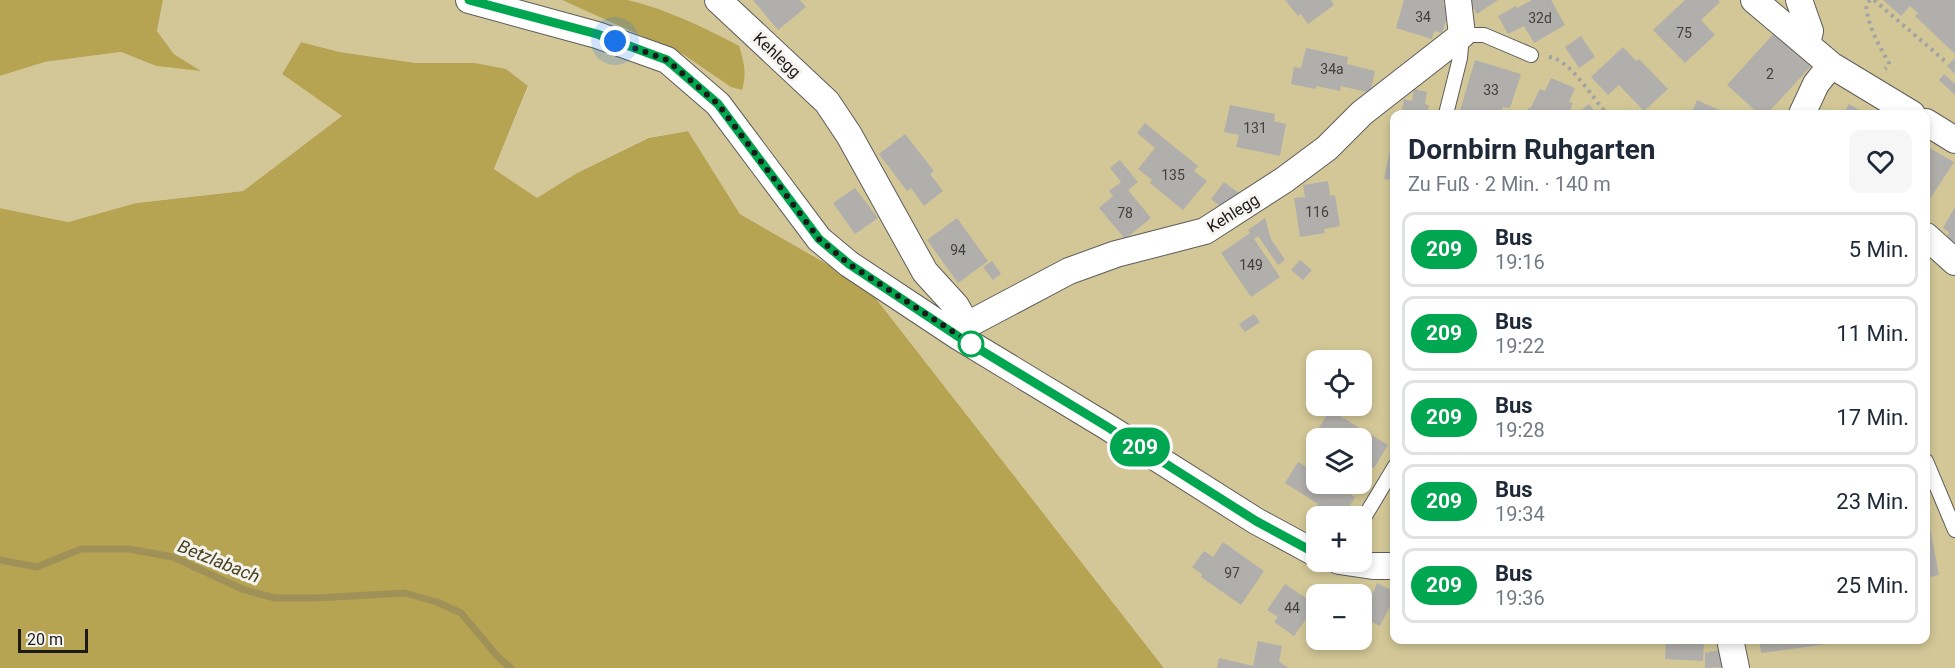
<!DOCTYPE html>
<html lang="de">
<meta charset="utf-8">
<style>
:root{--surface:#fff;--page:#f6f6f7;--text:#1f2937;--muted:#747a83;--line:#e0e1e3}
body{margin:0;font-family:Roboto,sans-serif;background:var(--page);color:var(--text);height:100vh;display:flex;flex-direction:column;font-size:22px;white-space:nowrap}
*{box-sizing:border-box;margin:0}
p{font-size:20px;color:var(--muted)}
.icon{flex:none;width:33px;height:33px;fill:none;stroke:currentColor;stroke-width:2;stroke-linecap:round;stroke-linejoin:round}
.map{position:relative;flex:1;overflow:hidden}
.side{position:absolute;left:1390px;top:110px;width:540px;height:534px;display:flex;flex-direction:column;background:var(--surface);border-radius:12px;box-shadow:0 3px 9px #0003}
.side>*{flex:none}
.badge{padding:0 12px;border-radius:20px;font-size:21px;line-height:39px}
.fabs{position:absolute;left:1306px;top:350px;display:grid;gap:12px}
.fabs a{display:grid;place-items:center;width:66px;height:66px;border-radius:12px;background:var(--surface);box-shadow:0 3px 9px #0003;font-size:30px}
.scale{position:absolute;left:18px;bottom:15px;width:70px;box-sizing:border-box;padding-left:6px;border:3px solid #1c1b1a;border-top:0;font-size:16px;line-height:21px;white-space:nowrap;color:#1c1b1a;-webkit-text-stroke:4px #f5f4f1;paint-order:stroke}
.you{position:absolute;width:30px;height:30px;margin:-15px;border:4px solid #fff;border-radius:50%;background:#1a73e8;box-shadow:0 0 0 9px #1a73e833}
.map>.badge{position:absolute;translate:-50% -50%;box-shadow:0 0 0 3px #fff}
.round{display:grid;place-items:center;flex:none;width:63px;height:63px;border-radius:12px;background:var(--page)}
.overview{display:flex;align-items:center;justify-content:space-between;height:102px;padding:0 18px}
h1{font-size:28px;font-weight:700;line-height:45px}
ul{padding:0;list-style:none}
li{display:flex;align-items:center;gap:18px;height:75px;margin:0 12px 9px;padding:0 6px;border:3px solid var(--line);border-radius:12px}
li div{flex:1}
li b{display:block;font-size:22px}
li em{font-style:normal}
li .badge{min-width:66px;font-weight:700;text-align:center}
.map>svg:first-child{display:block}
.green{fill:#d3c797;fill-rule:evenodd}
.forest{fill:#b7a452}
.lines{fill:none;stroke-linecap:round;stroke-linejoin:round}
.stream{stroke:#a09158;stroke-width:7}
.building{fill:#b0afac}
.service-casing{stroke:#5e5d5b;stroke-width:16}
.minor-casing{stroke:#5e5d5b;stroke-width:28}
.path{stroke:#a3a3a1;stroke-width:4;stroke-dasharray:3 4.5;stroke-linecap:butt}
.service{stroke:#fff;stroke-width:14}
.minor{stroke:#fff;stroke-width:26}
.line-casing{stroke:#fff;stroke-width:14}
.line{stroke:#00a650;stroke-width:9}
.walk{stroke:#1c1b1a;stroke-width:6;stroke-dasharray:0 10.8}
.stop-dot{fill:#fff;stroke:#00a650;stroke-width:3}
.labels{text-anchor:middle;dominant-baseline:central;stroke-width:6;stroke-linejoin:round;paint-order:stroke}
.number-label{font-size:14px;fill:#41403e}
.street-label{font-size:16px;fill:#1c1b1a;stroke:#f5f4f1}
.water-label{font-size:18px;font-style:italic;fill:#4c4320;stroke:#f5f4f1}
</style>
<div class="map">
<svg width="1955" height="668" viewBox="0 0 1955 668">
<rect width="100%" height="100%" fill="#e7e7e4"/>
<!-- green -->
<path class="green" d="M163,0h399l88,38 34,17 19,13 -34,-54 -43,-14h1329v668h-791l-297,-381 -127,-73 -52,-83 -41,7 -70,35 -40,26 -43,-30 34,-82 -53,-24h-59l-76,-11 -39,-10 -19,32 61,42 -100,75 -107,12 -68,19 -68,-14v-132l45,-14 76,-10 35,14 43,4 -25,-16 -17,-23zM1395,114h531v525h-531zM1317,360h45v45h-45zM1317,438h45v45h-45zM1317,516h45v45h-45zM1317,594h45v45h-45z"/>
<!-- forest -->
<path class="forest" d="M0,0h163l-6,31 17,23 27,17 -45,-5 -35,-14 -76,10 -45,14z
M562,0c20,0 46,0 65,0 34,7 81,29 112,46 5,16 8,27 3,44l-11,-3 -47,-32z
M301,42l39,10 76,11h59l31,6 22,17 -34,83 43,29 40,-25 71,-35 40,-7 52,83 127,73 297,381h-1164v-460l68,14 68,-19 107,-12 99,-75 -60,-42z"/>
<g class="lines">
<!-- stream -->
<path class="stream" d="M0,560l37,7 44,-18h48l44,8 69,32 33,9h41l89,-5 32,9 24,11 37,44 13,11"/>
</g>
<!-- building -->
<path class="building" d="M753,0h47l6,7 -28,23z
M1285,0h46l3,5 -26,19 -7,-10 -3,2z
M1404,0h40l-1,4 7,3 -8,26 -8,-2 -2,8 -36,-11z
M1469,0h29l-21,14z
M1532,0h19l14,25 -31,18 -10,-17 -16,8 -10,-18 18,-10 1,2z
M1685,0h33l2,2 -19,18 14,15 -30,28 -32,-33z
M1883,0h72v54l-40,-38 3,-3 -8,-7 -9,10z
M1777,30l36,34 -46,50h-8l-32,-29z
M1581,36l14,21 -16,11 -14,-21z
M1623,47l13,14 3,-2 29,30 -24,22 -25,-26 -11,10 -17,-18z
M1306,48l42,9 -1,7 28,7 -5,22 -29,-7 -1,5 -24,-5v3l-25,-5 3,-17 7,1z
M1955,58v16l-8,-8z
M1475,60l46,14 -11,34 -7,-1 -2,7h-42z
M1944,74l10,9 1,-1v13l-16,-15z
M1551,78l24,10 -6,14 4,1 -3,7 3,2 -1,2h-46l2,-6 2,1 10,-20 5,2z
M1414,89l13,3 -2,12 4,1 -2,9h-26l3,-15 8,2z
M1697,100l31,14h-37z
M1589,104l8,10h-15l-2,-3z
M1849,104l17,10h-23z
M1230,105l45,9 -1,7 12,3 -6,32 -44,-9 3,-12 -15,-3z
M1145,123l53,43 -4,5 13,10 -24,29 -33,-27 2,-3 -14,-11 17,-21 -18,-15z
M1394,130h1v51l-11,-2z
M905,134l29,37 -4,3 13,17 -19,15 -13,-18 -4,3 -28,-37z
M1926,146l28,16 -28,43z
M1120,160l18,22 -10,8 23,28 -26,21 -26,-31 14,-12 -4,-5 12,-9 -11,-14z
M1328,181l2,15 5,-1 5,31 -16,3 1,4 -25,4 -6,-39 11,-1 -2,-12z
M1224,182l16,12 -14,17 -15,-12z
M855,188l23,30 -23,16 -22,-31z
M1955,207v41l-10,-7 4,-9 -6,-4z
M957,218l31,43 -30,22 -31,-43z
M1265,218l6,21 14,21 -7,5 -20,-29 -4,3 26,38 -29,20 -30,-44 29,-20 -2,-3z
M1300,260l12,10 -9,10 -12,-10z
M992,261l9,13 -8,6 -10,-13z
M1254,314l6,8 -15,10 -6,-8z
M1330,410l58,35 -14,23 -4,-1 -6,11 -2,-1v-39h-33l-12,-7z
M1298,462l19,12v9h15l23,14 -11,19h-12l-16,-10 2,-2 -33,-21z
M1926,523h3l10,52 -13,3z
M1223,542l41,29 -23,34 -40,-28 1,-3 -10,-7 12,-16 9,6z
M1377,583l18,9v4l-15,30 -18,-9v-23h-6l4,-7 13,6z
M1285,584l31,21 -22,31 -20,-14 4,-5 -11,-7z
M1666,639h38l-1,22 -38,-2z
M1759,639h69v5l-67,9z
M1258,641l24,5 -3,16 10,6h-72l2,-10 34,8z
M1720,650l3,17 -18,1v-15z"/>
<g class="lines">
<!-- service casing -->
<g class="service-casing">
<path id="service" d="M1446,114l14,-56 2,-23h22l47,20
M1926,461l29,69
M1362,521l33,-55"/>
</g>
<!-- minor casing -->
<g class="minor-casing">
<path id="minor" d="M469,0l128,35 70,25 51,44 101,135 30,25 110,73 147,89 150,95 61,33
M718,0l109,102 22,33 76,137 31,34 11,19
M1754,0l77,65 81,49
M1799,0l11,31 -3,13
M1802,114l14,-30 15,-19
M1926,122l29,18
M1926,236l29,26
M959,337l8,-12 102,-54 47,-17 89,-23 79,-51 43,-32 35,-35 100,-78 -4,-35
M1339,561l34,5h22
M1730,639l6,29"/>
</g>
<!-- path -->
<path class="path" d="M1870,0l-4,5c2,21 12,39 23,58v2l-4,4
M1874,0l71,61
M1549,57c21,2 44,42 58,57"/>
<!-- service -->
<use href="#service" class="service"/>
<!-- minor -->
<use href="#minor" class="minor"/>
</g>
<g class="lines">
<!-- line casing -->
<g class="line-casing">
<path id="line" d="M469,0l128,34 70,26 51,44 101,135 30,25 110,73 147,89 150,95 61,33"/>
</g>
<!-- line -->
<use href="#line" class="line"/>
<!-- walk -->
<path class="walk" d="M615,41l52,19 51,44 101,135 30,25 129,84 -7,-4"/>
</g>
<!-- markers -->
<circle class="stop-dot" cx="971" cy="344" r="12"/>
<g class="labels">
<!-- number labels -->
<g class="number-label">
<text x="1423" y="17">34</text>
<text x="1540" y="18">32d</text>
<text x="1684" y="33">75</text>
<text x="1332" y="69">34a</text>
<text x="1770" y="74">2</text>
<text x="1491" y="90">33</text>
<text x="1255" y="128">131</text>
<text x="1173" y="175">135</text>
<text x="1317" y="212">116</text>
<text x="1125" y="213">78</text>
<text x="958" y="250">94</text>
<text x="1251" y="265">149</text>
<text x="1232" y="573">97</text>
<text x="1292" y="608">44</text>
</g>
<!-- street labels -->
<g class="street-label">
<text transform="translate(777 55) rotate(43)">Kehlegg</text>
<text transform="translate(1233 213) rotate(-32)">Kehlegg</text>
</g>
<!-- water labels -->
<g class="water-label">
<text transform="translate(219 561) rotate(22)">Betzlabach</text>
</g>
</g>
</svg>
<div class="fabs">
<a><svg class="icon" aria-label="locate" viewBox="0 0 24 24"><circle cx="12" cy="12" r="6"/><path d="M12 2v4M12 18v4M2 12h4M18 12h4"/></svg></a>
<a><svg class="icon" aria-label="layers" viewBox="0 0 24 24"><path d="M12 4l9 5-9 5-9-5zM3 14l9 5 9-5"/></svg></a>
<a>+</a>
<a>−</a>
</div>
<div class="scale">20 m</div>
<div class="you" style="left:615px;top:41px"></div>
<b class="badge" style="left:1140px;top:447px;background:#00a650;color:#fff">209</b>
<section class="side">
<div class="overview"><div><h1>Dornbirn Ruhgarten</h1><p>Zu Fuß · 2 Min. · 140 m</p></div><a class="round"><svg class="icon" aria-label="heart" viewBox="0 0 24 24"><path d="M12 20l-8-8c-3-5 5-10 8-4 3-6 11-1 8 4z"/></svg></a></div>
<ul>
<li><span class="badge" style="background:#00a650;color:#fff">209</span><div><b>Bus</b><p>19:16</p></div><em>5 Min.</em></li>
<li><span class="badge" style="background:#00a650;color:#fff">209</span><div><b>Bus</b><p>19:22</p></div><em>11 Min.</em></li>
<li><span class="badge" style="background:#00a650;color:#fff">209</span><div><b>Bus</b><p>19:28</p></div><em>17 Min.</em></li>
<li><span class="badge" style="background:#00a650;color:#fff">209</span><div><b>Bus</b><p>19:34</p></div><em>23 Min.</em></li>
<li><span class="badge" style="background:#00a650;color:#fff">209</span><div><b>Bus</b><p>19:36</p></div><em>25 Min.</em></li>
</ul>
</section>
</div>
